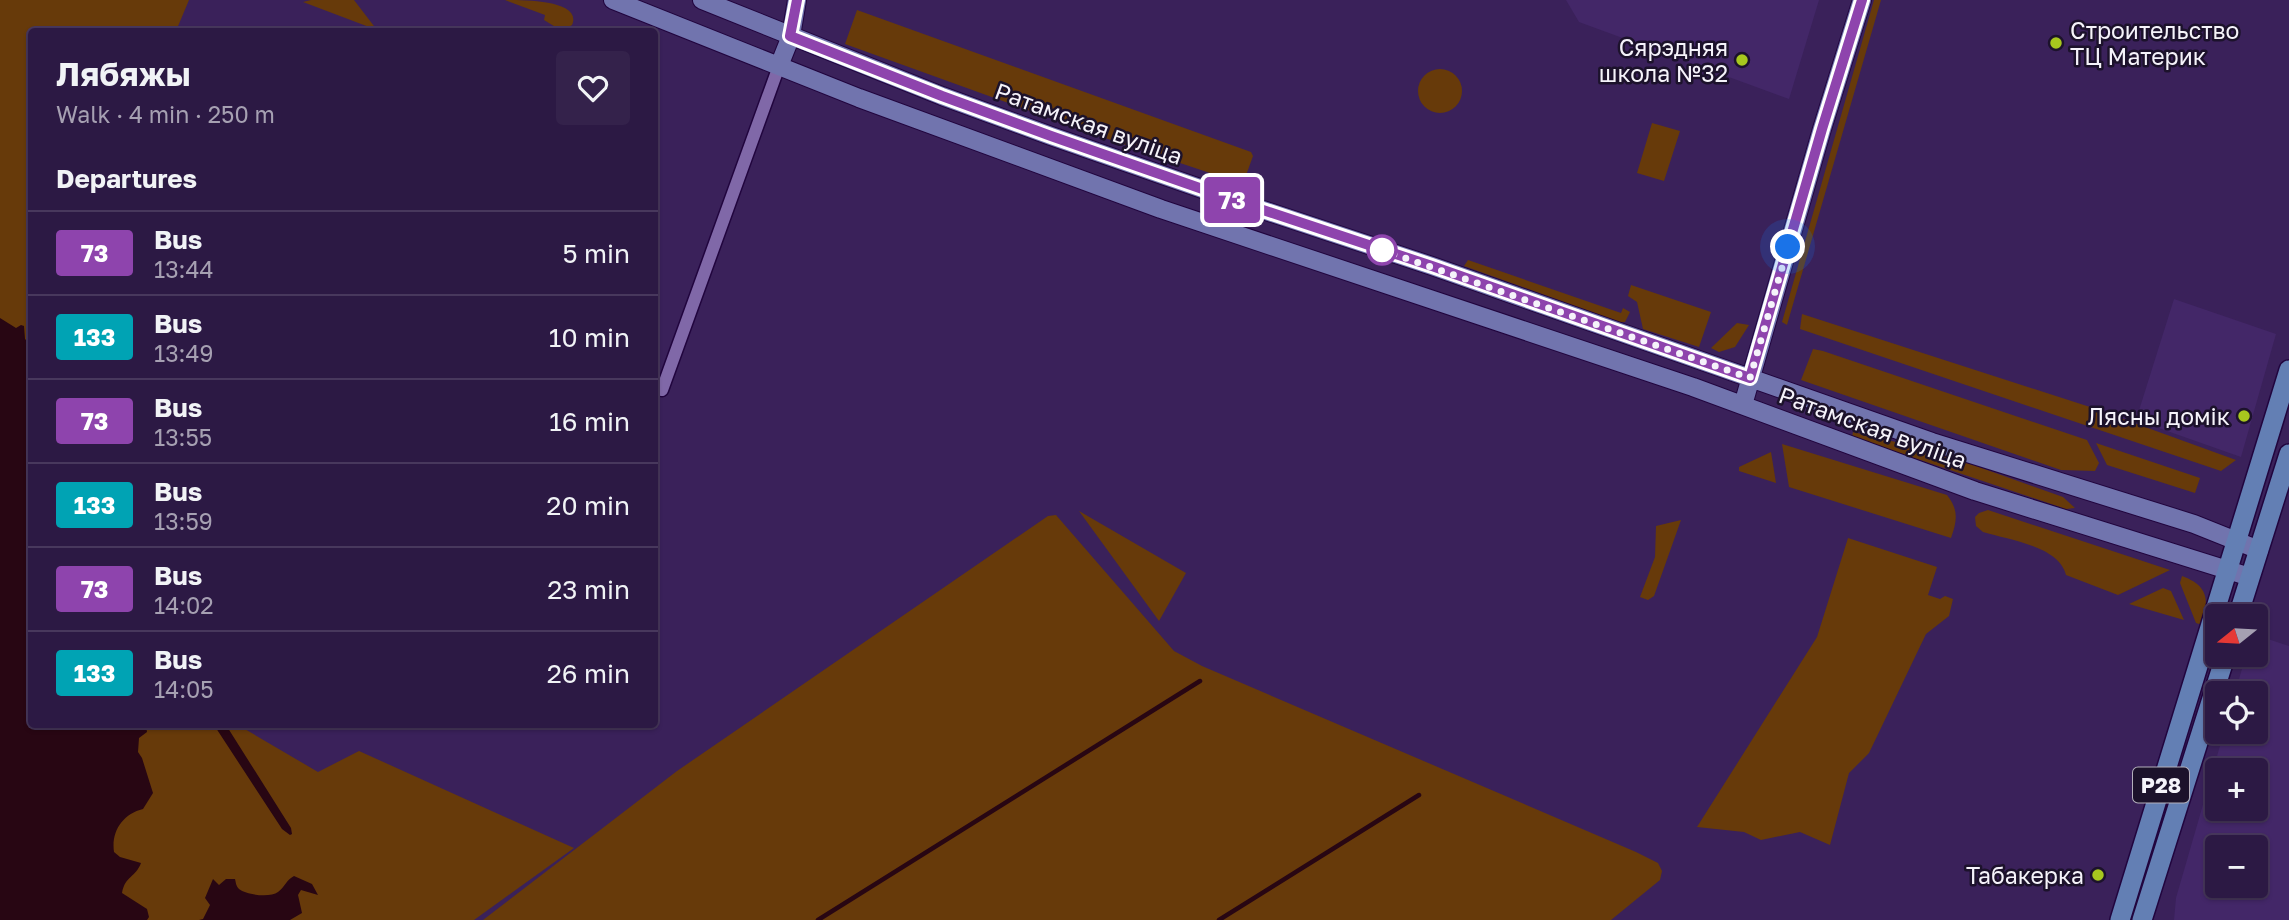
<!DOCTYPE html>
<meta charset="utf-8">
<style>
:root{--surface:#2c1944;--page:#34224b;--text:#f1f3f6;--muted:#a6a0b2;--line:#48385d}
body{margin:0;font-family:"Golos Text",sans-serif;background:var(--page);color:var(--text);height:100vh;display:flex;flex-direction:column;font-size:26px;white-space:nowrap}
*{box-sizing:border-box;margin:0}
p{font-size:23px;color:var(--muted)}
.icon{flex:none;width:38px;height:38px;fill:none;stroke:currentColor;stroke-width:2;stroke-linecap:round;stroke-linejoin:round}
.map{position:relative;flex:1;overflow:hidden}
.details{position:absolute;left:28px;top:28px;width:630px;height:700px;display:flex;flex-direction:column;background:var(--surface);border-radius:7px;box-shadow:0 2px 5px #0004,0 0 0 2px var(--line)}
.details>*{flex:none}
.badge{padding:0 14px;border-radius:5px;font-size:24px;line-height:46px}
.needle{width:46px;rotate:252deg}
.buttons{position:absolute;left:2205px;top:604px;display:grid;gap:14px}
.buttons a{display:grid;place-items:center;width:63px;height:63px;border-radius:7px;background:var(--surface);box-shadow:0 2px 5px #0004,0 0 0 2px var(--line);font-size:35px}
.you{position:absolute;width:35px;height:35px;margin:-18px;border:5px solid #fff;border-radius:50%;background:#1a73e8;box-shadow:0 0 0 10px #1a73e833}
.map>.badge{position:absolute;translate:-50% -50%;box-shadow:0 0 0 4px #fff}
h2{padding:0 28px;font-size:26px;line-height:63px}
.round{display:grid;place-items:center;flex:none;width:74px;height:74px;border-radius:7px;background:var(--page)}
.headline{display:flex;align-items:center;justify-content:space-between;height:119px;padding:0 28px}
h1{font-size:33px;font-weight:700;line-height:52px}
ul{padding:0;list-style:none}
li{display:flex;align-items:center;gap:21px;height:84px;padding:0 28px;border-top:2px solid var(--line)}
li div{flex:1}
li b{display:block;font-size:26px}
li em{font-style:normal}
li .badge{min-width:77px;font-weight:700;text-align:center}
.map>svg:first-child{display:block}
.built{fill:#432768;fill-rule:evenodd}
.green{fill:#673a0a}
.water{fill:#280613}
.lines{fill:none;stroke-linecap:round;stroke-linejoin:round}
.stream{stroke:#280613;stroke-width:4.5}
.street-casing{stroke:#21053e;stroke-width:15}
.secondary-casing{stroke:#21053e;stroke-width:20}
.primary-casing{stroke:#21053e;stroke-width:22}
.street{stroke:#8068a8;stroke-width:12}
.secondary{stroke:#7174ae;stroke-width:18}
.primary{stroke:#637fb4;stroke-width:19}
.line-casing{stroke:#fff;stroke-width:16}
.line{stroke:#8e44ad;stroke-width:10}
.walk{stroke:#f5f3fa;stroke-width:7;stroke-dasharray:0 12.6}
.poi-dot{fill:#a7c71e;stroke:#1c122b;stroke-width:2.5}
.stop-dot{fill:#fff;stroke:#8e44ad;stroke-width:3.5}
.labels{text-anchor:middle;dominant-baseline:central;stroke-width:5;stroke-linejoin:round;paint-order:stroke}
.shield{fill:#1c122b;stroke:#b4b0bc;stroke-width:2}
.shield-label{font-size:21px;font-weight:bold;fill:#f5f3fa}
.poi-label{font-size:23px;fill:#f5f3fa;stroke:#1c122b;text-anchor:end}
.street-label{font-size:23px;fill:#f5f3fa;stroke:#1c122b}
</style>
<div class="map">
<svg width="2289" height="920" viewBox="0 0 2289 920">
<rect width="100%" height="100%" fill="#3a215a"/>
<!-- built -->
<path class="built" d="M1566,0h253l-30,99 -210,-77z
M2174,299l102,35 -35,123 -105,-37z
M2256,635l33,11v274h-115l2,-22 48,-166h32v-39h-21l11,-38 10,-1zM2217,770h39v38h-39zM2217,847h39v39h-39z"/>
<!-- green -->
<path class="green" d="M0,0h189l-13,31 -144,1v692l206,1 80,47 41,-21 215,97 -100,72h-474z
M311,0h43l23,30 -74,-28z
M505,0c19,0 78,0 67,25l-10,6 -18,-11 1,-5z
M1874,0h7l-94,325 -5,-3z
M857,10l394,142 2,4 -9,25 -4,2 -135,-45 -260,-94z
M1418 91a22 22 0 1 1 44 0a22 22 0 1 1-44 0Z
M1652,123l28,8 -16,50 -27,-8z
M1468,260l153,53 2,-5 7,4 -5,10h-5l-156,-56z
M1631,285l80,27 -12,35 -56,-18 -6,-27 -9,-6z
M1802,314l288,93 146,53 -15,11 -421,-142z
M1737,323l12,2 -14,22 -16,5 -8,-4z
M1813,349l10,2 264,89 12,23 -4,8 -34,-1 -260,-90z
M1853,432l81,19 129,46 12,11 -9,1 -214,-72z
M2096,443l104,35 -5,15 -88,-28z
M1782,444l165,51c12,15 10,26 4,43l-162,-51z
M1771,452l5,31 -37,-12v-4z
M1988,510l182,60 -52,25 -52,-20c-7,-29 -57,-35 -83,-43l-7,-6 -1,-9 4,-4z
M1079,511l107,62 -27,48z
M1056,515l118,136 28,15 434,186 22,11 4,8 -2,9 -49,40h-1128l194,-149 371,-255z
M1681,520l-27,76 -6,4 -8,-3 15,-40 1,-31z
M1848,538l89,29 -9,28 12,4 5,-3 8,3 -4,17 -23,18 -57,119 -20,20 -19,72 -30,-13 -39,8 -17,-8 -47,-5 120,-190z
M2182,576c27,10 27,24 20,49l-6,-2 -16,-40z
M2163,588l8,3 13,29 -55,-16z"/>
<!-- water -->
<path class="water" d="M0,318l16,10 5,-3 3,1 1,13 6,6 1,379 114,1 1,7 -8,6 -1,14 4,6 11,35 -10,16c-20,5 -32,22 -29,43l6,5 21,6c-5,14 -16,13 -19,30l25,16 2,8 -2,3h-147z
M214,725h12l65,103 1,6 -2,1 -8,-6z
M294,876l18,8 6,11 -17,-5 -3,5 4,18 -12,7h-91l4,-1 7,-14 -5,-7 8,-19 6,6 7,-6h9c1,4 1,7 4,10 8,6 31,9 39,3 7,-5 8,-12 16,-16z"/>
<g class="lines">
<!-- stream -->
<path class="stream" d="M818,920l382,-239
M1219,920l200,-125"/>
<!-- street casing -->
<g class="street-casing">
<path id="street" d="M662,390l117,-324"/>
</g>
<!-- secondary casing -->
<g class="secondary-casing">
<path id="secondary" d="M613,0l246,98 302,111 532,178 282,104 275,86
M702,0l240,96 109,40 200,70 181,60 500,176 262,82 65,26
M779,66l12,-30 6,-36
M1743,405l79,-276 40,-129"/>
</g>
<!-- primary casing -->
<g class="primary-casing">
<path id="primary" d="M2238,616l51,-162
M2120,920l169,-550
M2142,920l84,-266"/>
</g>
<!-- street -->
<use href="#street" class="street"/>
<!-- secondary -->
<use href="#secondary" class="secondary"/>
<!-- primary -->
<use href="#primary" class="primary"/>
</g>
<g class="lines">
<!-- line casing -->
<g class="line-casing">
<path id="line" d="M797,0l-7,36 152,60 109,40 200,70 181,60 318,112 72,-249 40,-129"/>
</g>
<!-- line -->
<use href="#line" class="line"/>
<!-- walk -->
<path class="walk" d="M1382,250l368,128 38,-131"/>
</g>
<!-- markers -->
<g class="poi-dot">
<circle cx="2056" cy="43" r="7"/>
<circle cx="1742" cy="60" r="7"/>
<circle cx="2244" cy="416" r="7"/>
<circle cx="2098" cy="875" r="7"/>
</g>
<circle class="stop-dot" cx="1382" cy="250" r="14"/>
<g class="labels">
<!-- shield labels -->
<rect class="shield" x="2133" y="767.5" width="56" height="35" rx="5"/>
<g class="shield-label">
<text x="2161" y="785">Р28</text>
</g>
<!-- poi labels -->
<g class="poi-label">
<text x="2070" y="30" text-anchor="start">Строительство<tspan x="2070" dy="26">ТЦ Материк</tspan></text>
<text x="1728" y="47">Сярэдняя<tspan x="1728" dy="26">школа №32</tspan></text>
<text x="2230" y="416">Лясны домік</text>
<text x="2084" y="875">Табакерка</text>
</g>
<!-- street labels -->
<g class="street-label">
<text transform="translate(1089 123) rotate(20)">Ратамская вуліца</text>
<text transform="translate(1873 427) rotate(20)">Ратамская вуліца</text>
</g>
</g>
</svg>
<div class="buttons">
<a><svg class="needle" viewBox="-14 -14 28 28"><path d="M0-13l5 13h-10z" fill="#e53935"/><path d="M0 13l5-13h-10z" fill="#a6a0b2"/></svg></a>
<a><svg class="icon" aria-label="locate" viewBox="0 0 24 24"><circle cx="12" cy="12" r="6"/><path d="M12 2v4M12 18v4M2 12h4M18 12h4"/></svg></a>
<a>+</a>
<a>−</a>
</div>
<div class="you" style="left:1788px;top:247px"></div>
<b class="badge" style="left:1232px;top:200px;background:#8e44ad;color:#fff">73</b>
<section class="details">
<div class="headline"><div><h1>Лябяжы</h1><p>Walk · 4 min · 250 m</p></div><a class="round"><svg class="icon" aria-label="heart" viewBox="0 0 24 24"><path d="M12 20l-8-8c-3-5 5-10 8-4 3-6 11-1 8 4z"/></svg></a></div>
<h2>Departures</h2>
<ul>
<li><span class="badge" style="background:#8e44ad;color:#fff">73</span><div><b>Bus</b><p>13:44</p></div><em>5 min</em></li>
<li><span class="badge" style="background:#00a3b4;color:#fff">133</span><div><b>Bus</b><p>13:49</p></div><em>10 min</em></li>
<li><span class="badge" style="background:#8e44ad;color:#fff">73</span><div><b>Bus</b><p>13:55</p></div><em>16 min</em></li>
<li><span class="badge" style="background:#00a3b4;color:#fff">133</span><div><b>Bus</b><p>13:59</p></div><em>20 min</em></li>
<li><span class="badge" style="background:#8e44ad;color:#fff">73</span><div><b>Bus</b><p>14:02</p></div><em>23 min</em></li>
<li><span class="badge" style="background:#00a3b4;color:#fff">133</span><div><b>Bus</b><p>14:05</p></div><em>26 min</em></li>
</ul>
</section>
</div>
